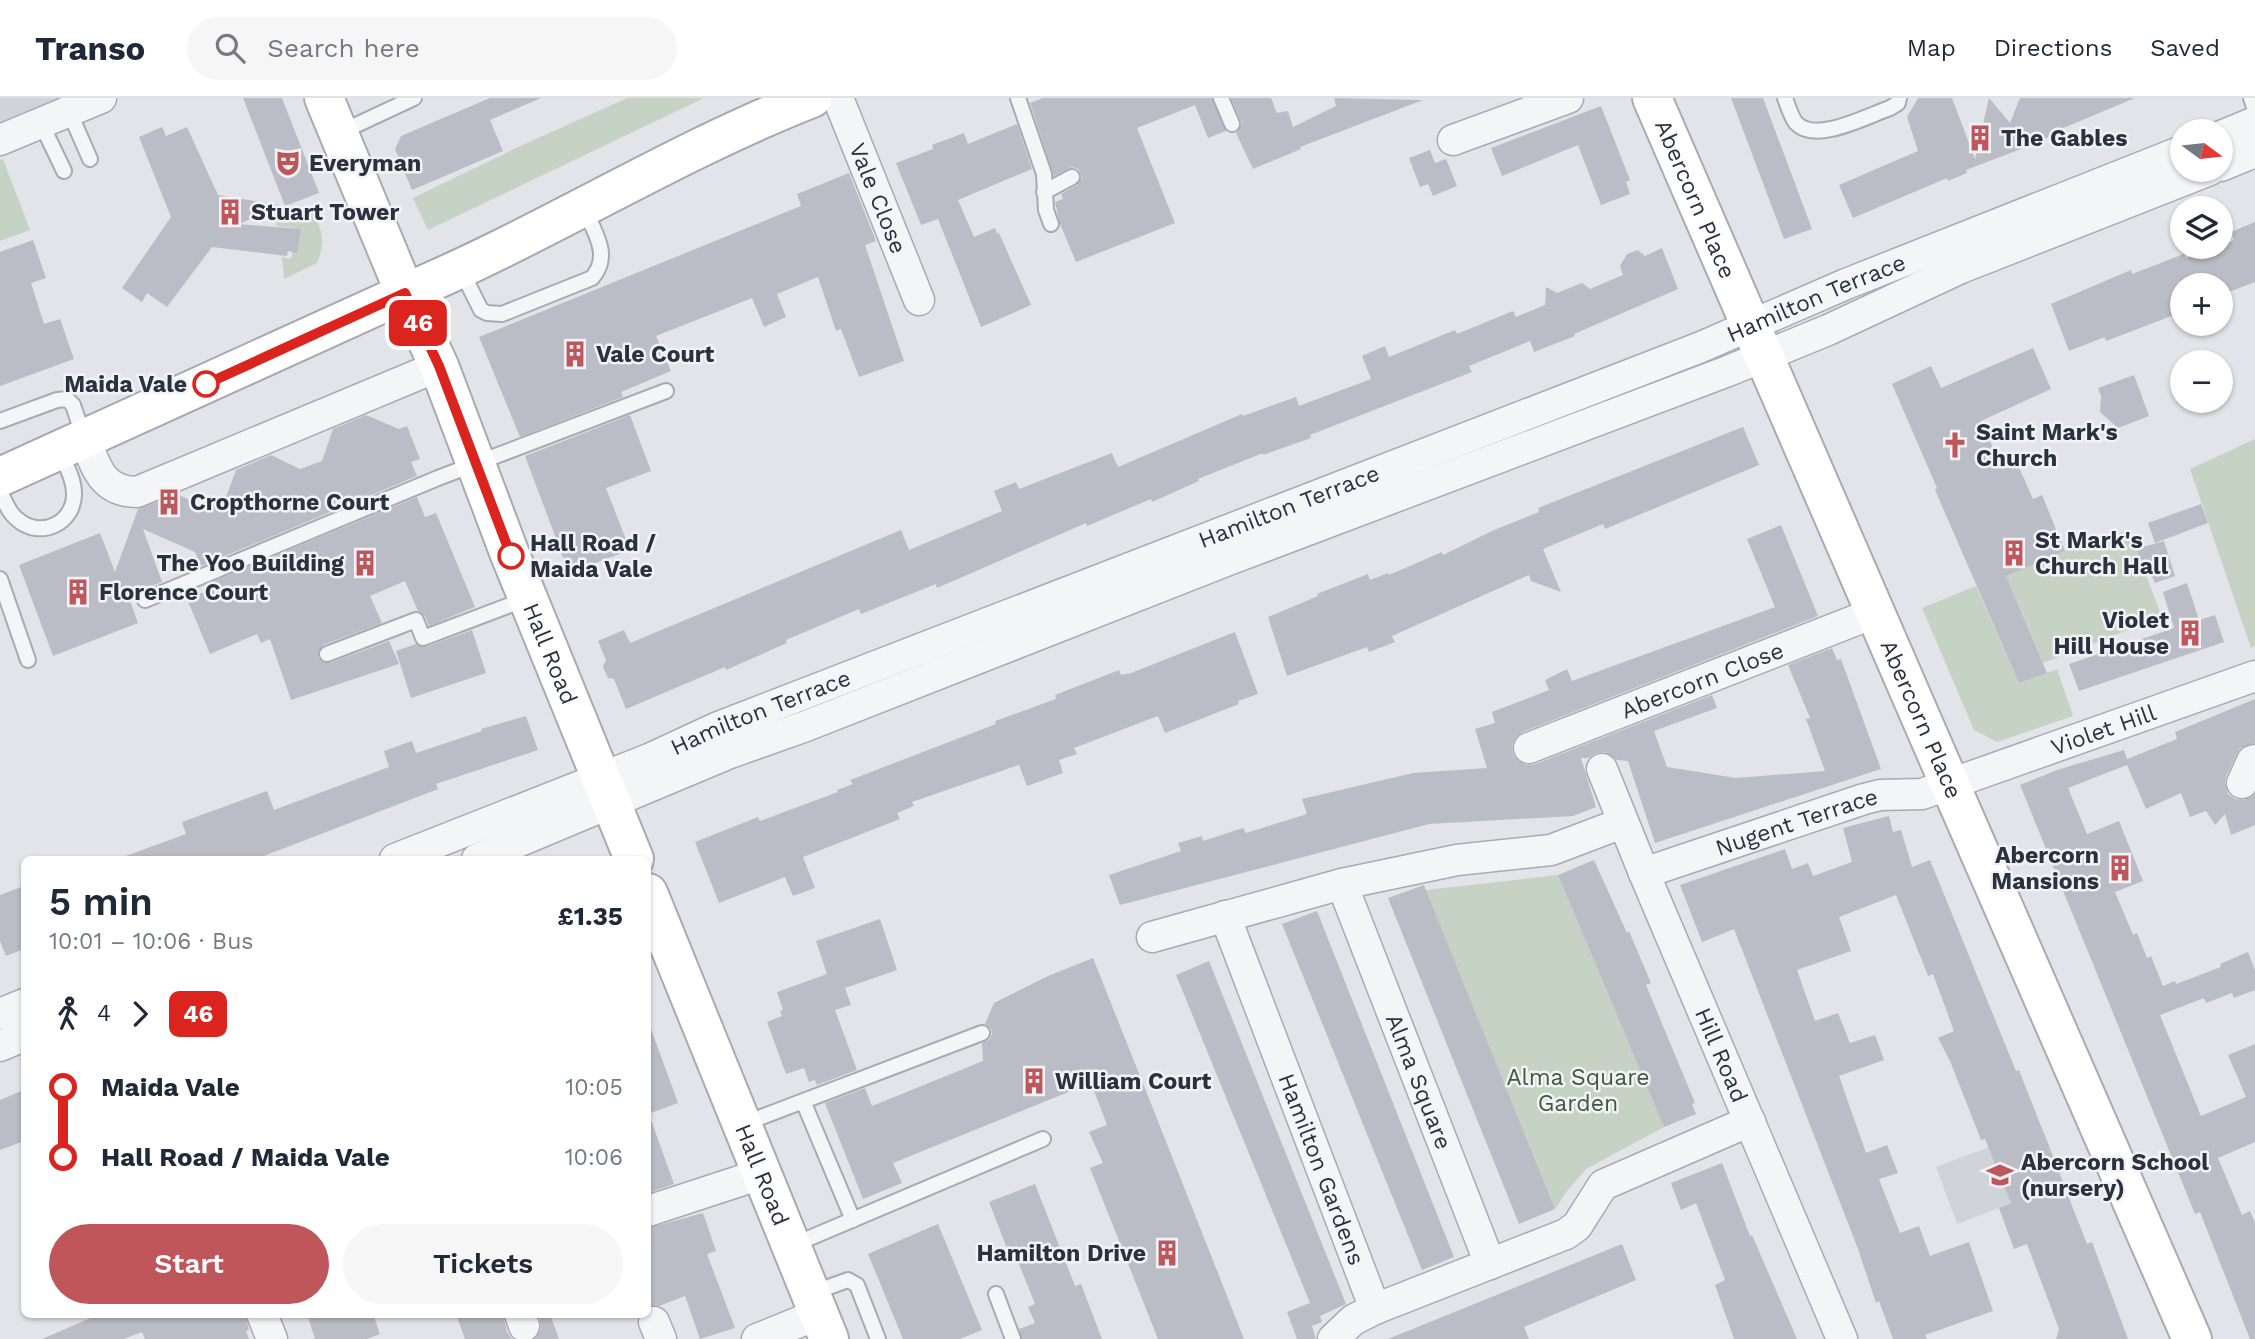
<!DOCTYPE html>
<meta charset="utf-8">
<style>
:root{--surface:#fff;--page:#f6f6f7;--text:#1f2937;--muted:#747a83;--line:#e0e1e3;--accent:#bf565b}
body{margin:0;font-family:"Work Sans",sans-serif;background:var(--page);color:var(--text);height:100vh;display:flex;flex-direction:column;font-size:26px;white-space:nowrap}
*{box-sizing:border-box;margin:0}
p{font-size:23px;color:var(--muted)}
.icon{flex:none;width:38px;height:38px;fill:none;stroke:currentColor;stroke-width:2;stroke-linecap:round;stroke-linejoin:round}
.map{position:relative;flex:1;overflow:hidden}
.drawer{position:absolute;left:21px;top:758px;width:630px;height:462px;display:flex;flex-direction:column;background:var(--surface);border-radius:10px;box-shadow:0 2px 5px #0004}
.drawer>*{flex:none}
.badge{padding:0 14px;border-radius:10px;font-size:24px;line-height:46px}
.needle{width:46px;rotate:105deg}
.buttons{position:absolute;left:2170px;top:21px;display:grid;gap:14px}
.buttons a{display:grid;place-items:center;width:63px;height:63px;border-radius:50%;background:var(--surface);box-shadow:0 2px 5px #0004;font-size:35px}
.map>.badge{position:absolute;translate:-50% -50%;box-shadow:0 0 0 4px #fff}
.legs{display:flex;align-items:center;gap:10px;height:77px;padding:0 28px;font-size:23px}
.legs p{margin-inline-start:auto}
.head{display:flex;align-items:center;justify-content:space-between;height:119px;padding:0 28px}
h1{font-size:38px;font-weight:600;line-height:52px}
.button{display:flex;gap:14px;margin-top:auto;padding:14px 28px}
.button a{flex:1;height:80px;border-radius:42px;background:var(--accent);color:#fff;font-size:28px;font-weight:600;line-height:80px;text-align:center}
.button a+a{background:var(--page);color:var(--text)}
ul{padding:0 28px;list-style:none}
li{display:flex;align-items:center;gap:24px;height:70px;font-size:26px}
li i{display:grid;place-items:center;width:10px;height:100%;margin:0 9px;background:currentColor}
li i::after{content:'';width:18px;height:18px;margin:-9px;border:5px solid;border-radius:50%;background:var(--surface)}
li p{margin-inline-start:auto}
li:first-child i{background:linear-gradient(#0000 50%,currentColor 0)}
li:last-child i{background:linear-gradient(currentColor 50%,#0000 0)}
header{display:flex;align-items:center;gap:42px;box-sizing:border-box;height:98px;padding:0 35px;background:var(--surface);border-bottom:2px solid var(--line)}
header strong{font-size:33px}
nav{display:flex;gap:38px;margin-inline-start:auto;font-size:24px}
.search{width:490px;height:63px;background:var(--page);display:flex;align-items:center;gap:18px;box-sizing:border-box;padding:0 24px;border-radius:38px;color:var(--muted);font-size:26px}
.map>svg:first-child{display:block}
.built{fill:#d0d3da}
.green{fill:#c6d2c4}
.building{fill:#babdc5}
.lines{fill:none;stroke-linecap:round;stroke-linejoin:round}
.lane-casing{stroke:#a8abb3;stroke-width:18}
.street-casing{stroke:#a8abb3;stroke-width:33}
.secondary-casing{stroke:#a8abb3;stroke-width:42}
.primary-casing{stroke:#a3a8b3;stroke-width:42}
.lane{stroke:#f4f5f7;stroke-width:14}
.street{stroke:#f4f5f7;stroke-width:30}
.secondary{stroke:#fff;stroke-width:38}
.primary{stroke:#fff;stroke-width:38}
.line-1-casing{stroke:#fff;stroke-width:16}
.line-1{stroke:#dc241f;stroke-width:10}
.stop-1-dot{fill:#fff;stroke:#dc241f;stroke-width:3.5}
.labels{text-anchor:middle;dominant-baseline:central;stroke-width:5;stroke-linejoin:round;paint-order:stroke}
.poi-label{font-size:23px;font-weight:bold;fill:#2c313f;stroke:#f1f3f6;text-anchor:start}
.street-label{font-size:23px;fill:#2c313f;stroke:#f1f3f6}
.stop-label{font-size:23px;font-weight:bold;fill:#2c313f;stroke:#f1f3f6;text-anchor:end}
.park-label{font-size:23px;fill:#3e593b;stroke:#f1f3f6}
</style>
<header>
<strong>Transo</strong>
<div class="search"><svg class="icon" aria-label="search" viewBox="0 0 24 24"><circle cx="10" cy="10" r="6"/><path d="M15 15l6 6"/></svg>Search here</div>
<nav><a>Map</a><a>Directions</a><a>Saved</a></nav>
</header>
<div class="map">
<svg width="2255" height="1241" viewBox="0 0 2255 1241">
<rect width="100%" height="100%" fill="#e2e4e9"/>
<!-- built -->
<path class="built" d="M0,0h60l-60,25z
M2042,1029l22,56 -107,41 -21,-57z"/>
<!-- green -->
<path class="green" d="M627,0h77l-276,132 -15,-32 103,-50z
M3,61l27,71 -30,11v-81z
M279,108l35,5c8,23 12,29 3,52l-33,16 -2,-22 7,2 3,-2 3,-29 -19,-2z
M2255,341v207l-4,2 -61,-179z
M2129,432l33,87 -119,46 -37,-87 59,-25z
M1976,488l43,97 38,-14 16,47 -76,26 -23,-12 -52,-122z
M1558,777l106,252 -78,42 -19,22 -12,18 -129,-319z"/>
<!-- building -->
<path class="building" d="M243,0h39l37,95 -34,13z
M490,0h51l-51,22 13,31 -91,39 -17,-41 6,-13z
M1043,0h169l14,33 -18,7 -13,-33 -58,23 38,95 -99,39 -16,-38 -5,-22 8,-3 -2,-5 16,-9 5,-8 -4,-8 -6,-2 -18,9 -24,-73z
M1231,0h40l6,15 11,-2 5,16 43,-21 -2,-8 89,2 -123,47 1,2 -48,20 -17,-36 6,-9z
M1731,0h32l49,131 -28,10z
M1918,0h34l23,61 14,-61 21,25 10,-25h115l-86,36 1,2 -11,6 -73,28 1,3 -19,8 -1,-3 -94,40 -14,-33 79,-34 -11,-34z
M1601,8l29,74 -4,2 4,12 -29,11 -23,-60 -76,31 -11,-28z
M1017,26l15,45 -74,31 16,37 21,-9 2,6 2,-1 32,72 -50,22 -43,-108 -17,6 -25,-62 37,-14 -1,-4 32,-12 4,11z
M162,29l4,9 21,-9 31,68 66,11 -46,18 63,5 -4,24 -9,-2 -1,5 -75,-9 -45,60 -20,-14 -5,9 -20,-14 49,-71 -32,-80z
M1430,52l5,13 11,-4 11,27 -24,10 -5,-12 -8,3 -11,-29z
M849,75l27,68 -11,4 39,116 -45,16 -18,-48 -5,2 -18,-54 -41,17 9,23 -22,10 -12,-29 -96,38 15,35 -50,21 2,5 -103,40 -41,-100 322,-131 -4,-12z
M2255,124v60l-34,13v-10h-39v27l-76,29 -1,-4 -36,14 -18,-47 80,-34 1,4 52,-20 2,4 35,-11 13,-7 -3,-8z
M33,142l13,38 -15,5 13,41 16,-5 14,40 -74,27v-134z
M1662,150l16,41 -104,45 1,2 -41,16 -4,-11 -61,25 3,6 -162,63 1,3 -48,17v-2l-65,26 1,2 -47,21 -1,-3 -64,27 -1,-3 -149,65 -1,-4 -75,30 -2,-5 -73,31 1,3 -61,27 -1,-3 -99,42 -12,-30 -6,-1 -5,-11 3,-7 -8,-19 26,-11 6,13 271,-113 8,20 93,-39 -8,-20 22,-9 3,7 93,-36 6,14 124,-53 1,2 53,-19 3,9 72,-27 -9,-23 23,-10 4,11 66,-27 2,4 56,-23 3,6 29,-12 1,-18 11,6 25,-10 8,6 33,-14 -3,-9 7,-12 11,-4 7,6z
M2033,250l18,41 -70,32 18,40 14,-7 20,45 9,-4 23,56 -59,25 41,97 -28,10 -84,-193 2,-2 -45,-104 39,-18 10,22z
M2134,277l15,41 -31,12 -18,-16 1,-16 -3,-8z
M366,317l33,14 8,-3 13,33 -9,3 6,14 -216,90 -6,-14 -52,-23 19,53 -34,13 10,28 -85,33 -34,-91 81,-32 15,39 23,-63 40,-15 26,14 21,-8 11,-30 35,-15 29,14 22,-8 11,-32z
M630,317l21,56 -45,17 24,62 -61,23 -44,-117z
M1743,329l16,38 -154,64 -2,-5 -60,25 18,43 -30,-11 -2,-6 -137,61 3,6 -26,10 -2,-5 -80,29 -19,-59 50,-21 -1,-2 51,-20 2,6 18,-7 1,2 53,-23 1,3 49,-24 47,-19 -1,-4z
M417,399l8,20 11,-4 39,94 -46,19 -4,-10 -7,-5 -13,-30 -35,15 12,27 -59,22 -5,7v6l7,5h5l59,-22 10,23 -108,36 -21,-61 -9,4 -4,-9 -47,20 -23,-55 22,-9 -2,-6z
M2201,406l7,19 -53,20 -7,-20z
M1781,427l37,91 -295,116 -7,5 -4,8 1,10 5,6 8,4 9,-1 177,-69 5,13 -63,23 13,36 69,11 89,-7 -19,-52 4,-1 -22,-53 44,-17 5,12 4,-1 40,110 -226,74 -27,-82 -11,-1 -12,-8 -9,1 -8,5h-7l15,49 -23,9 -144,8 -309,81 -11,-30 72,-24 -3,-8 24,-7 1,5 40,-13 3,5 61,-19 -5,-15 111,-26 74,-5 -12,-39 20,-6 -3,-11 57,-22 -4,-10 22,-11 5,12 203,-74 -28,-68z
M2164,443l11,35 -20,7 -4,-8 -4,1 -11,-27z
M2187,485l12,37 16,-5 9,27 -145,49 -10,-27 105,-36 -11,-36z
M472,532l14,43 -75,25 -15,-47 20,-7 10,3z
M1235,534l23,62 -20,7 1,3 -74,29 -7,-17 -84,32 3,6 -18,6 4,13 -36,13 -8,-21 -107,37 2,4 -17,7 3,6 -97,38 12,31 -22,8 -8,-19 -66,26 -24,-61 63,-25 2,4 78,-29 -1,-2 16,-6 -3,-4 146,-56 -1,-3 61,-22 -1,-4 64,-25 2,5 10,-2z
M2255,601v44l-15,5 -14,28 -1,8 3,10 7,5 9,1 11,-6v31l-24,10 -6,-21 -10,11 -9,-14 -16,6 -9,-24 -35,16 -19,-44 -59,23 19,46 32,-13 24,60 -28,11 18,43 4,-2 10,25 4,-2 12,30 12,-5 1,3 45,-17 -1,-3 28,-12 7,18v20l-21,8 -2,-5 -26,10 -2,-5 -44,17 41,101 45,-19 -18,-42 27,-11v98l-37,16 24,57 8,-4 5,12v116h-5l-50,-127 -5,2 -175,-429 37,-15 67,-20 3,9 50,-20 -2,-7z
M526,618l12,34 -102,34 2,5 -182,70h-132l-1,-2 63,-23 -4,-12 66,-24 19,-7 7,19 115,-43 -5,-16 28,-10 4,12 66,-22 -1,-2z
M1889,718l4,16 8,-2 11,37 18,-7 86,211 3,-1 68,174 5,-2 36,97h-72l3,-10 -32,-85 -13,5 -15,-41 12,-5 -26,-64 -4,1 -31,-79 -12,-23 16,-7 -21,-57 -5,2 -32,-81 -57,22 12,34 -54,19 18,51 23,-8 12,30 25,-8 9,25 -45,16 27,77 21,-8 11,28 -19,6 21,54 19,-7 11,30 39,-14 24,69 -68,24 2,4h-34l-14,-38 -3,2 -18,-54 -124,-320 -32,13 -22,-57 105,-36 7,20 16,-6 5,13 39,-14 -9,-34z
M1594,762l33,73 2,-2 22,52 -5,2 49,118 -3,1 4,10 -32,13 -106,-252z
M1424,787l131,324 -36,15 -131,-326z
M24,788v63l-18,7 -6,-15v-46z
M1317,813l137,346 -32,13 -140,-346z
M880,821l17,51 -52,18 6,17 -16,5 22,60 -40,15 -2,-5 -6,2 -5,-14 -18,6 -19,-52 15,-6 -2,-5 3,-1 -6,-18 50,-18 -11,-33z
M1093,860l59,148 92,233h-86l-68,-171 13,-5 -14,-31 18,-7 -16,-42 -198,80 9,20 -39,16 -38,-96 40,-15 7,18 111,-45 -1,-18 7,-3 3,-6 -1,-5 -6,-5 9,-21 54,-27z
M1209,863l137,343 -26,12 2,6 -10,4 4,13h-19l-10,-27 23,-9 -134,-328z
M648,928h2l28,77 -30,11z
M24,992v51l-24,9v-50z
M648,1019h2l24,67 -26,9z
M1722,1065l28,73 2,-1 45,104h-63l-19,-54 10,-5 -29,-77 -15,7 -10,-27z
M1035,1086l40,102 6,-2 21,55h-80l-3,-10 16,-6 -7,-16 7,-3 -20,-50 -5,2 -21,-54z
M703,1115l13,38 -9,3 28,74 -35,11 -15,-43 -26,10h-11v-78z
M938,1126l44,106 -22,9h-57l-35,-85z
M1622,1146l14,36 -112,47 5,12h-141z
M100,1216h145l4,16 -3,1 3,8h-104l-3,-7 -18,7h-82z
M307,1216h66l7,20 -13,5h-52z
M456,1216h47l4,18 5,7h-47z
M539,1216h11l9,25h-24l6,-10z"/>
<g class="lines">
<!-- lane casing -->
<g class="lane-casing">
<path id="lane" d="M1018,0l26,76 2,36 5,14
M1221,0l11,26
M1785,0c3,8 6,19 11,25 19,21 71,-7 94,-15l8,-5 1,-5
M2251,0l4,12
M69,13l21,48
M41,25l23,48
M339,35l75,-35
M1044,94l28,-15
M461,172l20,40 6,3 15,1 90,-36c20,-23 2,-46 -8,-70
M0,323l57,-21 10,-1 6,6 11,33
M0,393c5,10 8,21 17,28 23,21 58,4 57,-26 0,-15 -9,-29 -14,-41
M0,481l28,81
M145,502l293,-122 228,-87
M327,556l89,-34 7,18 103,-39
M803,1003l50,119
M743,1026l239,-91
M793,1147l250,-106
M812,1195l36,-13 9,5 21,54
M996,1196l17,45"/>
</g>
<!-- street casing -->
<g class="street-casing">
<g id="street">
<path id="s1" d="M838,0l81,202"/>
<path d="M2221,38l34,-14"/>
<path d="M0,42l101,-42"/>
<path d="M1453,42l115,-42"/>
<path d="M2221,68l34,-14"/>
<path d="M85,341c11,28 17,53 52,53l302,-126"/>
<path id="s2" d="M1529,650l345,-135"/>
<path id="s3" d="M1602,671l42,104 198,466"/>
<path d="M2242,685l10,-22 3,-1"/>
<path id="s4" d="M395,761l254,-100 67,-31 985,-381 145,-63 336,-133"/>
<path d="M477,761l253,-106 76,-27 425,-167 497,-188 100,-41 133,-62 249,-98"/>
<path id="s5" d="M1644,775l220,-74 16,-4 42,-1 333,-118"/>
<path id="s6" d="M1342,786l148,380"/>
<path id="s7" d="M1225,818l150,393"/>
<path d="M1152,839l190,-53 115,-24 94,-10 66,-25h7"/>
<path d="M0,916l24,-10"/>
<path d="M0,948l24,-10"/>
<path d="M648,1113l113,-37"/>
<path d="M262,1216l10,25"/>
<path d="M520,1216l4,12"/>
<path d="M654,1224l7,17"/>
<path d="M757,1241l62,-25"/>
<path d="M1333,1241l20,-19 22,-11 191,-75 11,-8 26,-41 147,-64"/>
</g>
</g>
<!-- secondary casing -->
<g class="secondary-casing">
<g id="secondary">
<path id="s8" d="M324,0l81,195 34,73 70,186 125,307"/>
<path id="s9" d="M1652,0c178,415 360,827 540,1241"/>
<path id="s10" d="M648,795l181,446"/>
</g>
</g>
<!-- primary casing -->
<g class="primary-casing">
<path id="primary" d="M0,379l405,-184c139,-58 266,-140 407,-195"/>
</g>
<!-- lane -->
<use href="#lane" class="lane"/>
<!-- street -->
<use href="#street" class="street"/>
<!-- secondary -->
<use href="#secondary" class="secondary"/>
<!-- primary -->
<use href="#primary" class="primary"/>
</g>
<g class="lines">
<!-- line-1 casing -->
<g class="line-1-casing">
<path id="line-1" d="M206,286l199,-91 34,73 72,190"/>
</g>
<!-- line-1 -->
<use href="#line-1" class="line-1"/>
</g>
<!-- icons -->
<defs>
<g id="building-bare" transform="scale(2.1)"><path d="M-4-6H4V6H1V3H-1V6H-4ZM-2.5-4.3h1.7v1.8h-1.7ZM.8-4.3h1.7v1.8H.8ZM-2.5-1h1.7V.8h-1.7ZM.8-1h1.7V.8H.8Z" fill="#bf565b" stroke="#f1f3f6" stroke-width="2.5" paint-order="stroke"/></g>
<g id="theatre-bare" transform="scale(2.1)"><path d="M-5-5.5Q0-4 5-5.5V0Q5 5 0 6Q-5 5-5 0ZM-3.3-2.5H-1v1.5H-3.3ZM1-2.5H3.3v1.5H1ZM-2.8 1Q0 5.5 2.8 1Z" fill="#bf565b" stroke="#f1f3f6" stroke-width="2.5" paint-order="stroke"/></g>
<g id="church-bare" transform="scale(2.1)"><path d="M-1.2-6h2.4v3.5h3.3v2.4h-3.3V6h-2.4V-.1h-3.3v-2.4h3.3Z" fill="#bf565b" stroke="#f1f3f6" stroke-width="2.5" paint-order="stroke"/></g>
<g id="school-bare" transform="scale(2.1)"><path d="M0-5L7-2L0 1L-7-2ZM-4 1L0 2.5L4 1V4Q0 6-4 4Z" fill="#bf565b" stroke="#f1f3f6" stroke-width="2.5" paint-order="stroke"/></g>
</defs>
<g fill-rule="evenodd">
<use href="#building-bare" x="1980" y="40"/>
<use href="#theatre-bare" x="288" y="65"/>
<use href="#building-bare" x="230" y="114"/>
<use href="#building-bare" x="575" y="256"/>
<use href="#church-bare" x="1955" y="347"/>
<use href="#building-bare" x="169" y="404"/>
<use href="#building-bare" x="2014" y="455"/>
<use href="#building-bare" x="365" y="465"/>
<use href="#building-bare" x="78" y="494"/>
<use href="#building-bare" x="2190" y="535"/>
<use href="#building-bare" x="2120" y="770"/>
<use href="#building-bare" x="1034" y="983"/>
<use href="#school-bare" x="2000" y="1077"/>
<use href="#building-bare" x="1167" y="1155"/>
</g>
<!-- markers -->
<g class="stop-1-dot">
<circle cx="206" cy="286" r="12"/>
<circle cx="511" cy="458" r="12"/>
</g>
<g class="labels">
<!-- poi labels -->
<g class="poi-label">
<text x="2001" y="40">The Gables</text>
<text x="309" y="65">Everyman</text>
<text x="251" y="114">Stuart Tower</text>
<text x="596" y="256">Vale Court</text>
<text x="1976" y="334">Saint Mark's<tspan x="1976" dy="26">Church</tspan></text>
<text x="190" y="404">Cropthorne Court</text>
<text x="2035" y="442">St Mark's<tspan x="2035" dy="26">Church Hall</tspan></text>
<text x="344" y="465" text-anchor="end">The Yoo Building</text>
<text x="99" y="494">Florence Court</text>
<text x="2169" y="522" text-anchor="end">Violet<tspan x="2169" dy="26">Hill House</tspan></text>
<text x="2099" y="757" text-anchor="end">Abercorn<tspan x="2099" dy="26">Mansions</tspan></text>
<text x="1055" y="983">William Court</text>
<text x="2021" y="1064">Abercorn School<tspan x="2021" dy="26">(nursery)</tspan></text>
<text x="1146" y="1155" text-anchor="end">Hamilton Drive</text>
</g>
<!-- street labels -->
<g class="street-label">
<text stroke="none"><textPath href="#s1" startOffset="108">Vale Close</textPath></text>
<text stroke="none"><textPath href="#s9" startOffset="110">Abercorn Place</textPath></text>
<text stroke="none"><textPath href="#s4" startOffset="1528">Hamilton Terrace</textPath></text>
<text stroke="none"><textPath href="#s4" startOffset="961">Hamilton Terrace</textPath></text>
<text stroke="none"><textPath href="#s8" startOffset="600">Hall Road</textPath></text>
<text stroke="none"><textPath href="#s2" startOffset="186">Abercorn Close</textPath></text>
<text stroke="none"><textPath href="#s4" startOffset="394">Hamilton Terrace</textPath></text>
<text stroke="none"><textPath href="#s9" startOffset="677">Abercorn Place</textPath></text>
<text stroke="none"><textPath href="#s5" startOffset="483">Violet Hill</textPath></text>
<text stroke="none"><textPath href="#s5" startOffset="161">Nugent Terrace</textPath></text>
<text stroke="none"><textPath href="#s3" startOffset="310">Hill Road</textPath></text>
<text stroke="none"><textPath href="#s6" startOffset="212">Alma Square</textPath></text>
<text stroke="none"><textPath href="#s7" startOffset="271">Hamilton Gardens</textPath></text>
<text stroke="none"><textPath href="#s10" startOffset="304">Hall Road</textPath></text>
</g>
<!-- stop labels -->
<g class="stop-label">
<text x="187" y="286">Maida Vale</text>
<text x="530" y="445" text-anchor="start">Hall Road /<tspan x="530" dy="26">Maida Vale</tspan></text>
</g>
<!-- park labels -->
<g class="park-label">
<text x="1578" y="979">Alma Square<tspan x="1578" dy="26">Garden</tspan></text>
</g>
</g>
</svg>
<div class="buttons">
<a><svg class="needle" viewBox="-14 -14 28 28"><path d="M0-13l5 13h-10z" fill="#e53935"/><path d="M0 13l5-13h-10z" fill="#747a83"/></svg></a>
<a><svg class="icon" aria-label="layers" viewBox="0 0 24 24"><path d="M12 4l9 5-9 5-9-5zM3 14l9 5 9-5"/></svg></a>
<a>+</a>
<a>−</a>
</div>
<b class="badge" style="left:418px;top:225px;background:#dc241f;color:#fff">46</b>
<section class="drawer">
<div class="head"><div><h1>5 min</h1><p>10:01 – 10:06 · Bus</p></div><b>£1.35</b></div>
<div class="legs"><svg class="icon" aria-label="walk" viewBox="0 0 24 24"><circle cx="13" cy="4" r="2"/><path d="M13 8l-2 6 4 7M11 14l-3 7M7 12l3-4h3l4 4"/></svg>4<svg class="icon" aria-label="forward" viewBox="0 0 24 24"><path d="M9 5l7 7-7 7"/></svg><b class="badge" style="background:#dc241f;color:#fff">46</b></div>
<ul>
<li><i style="color:#dc241f"></i><b>Maida Vale</b><p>10:05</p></li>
<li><i style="color:#dc241f"></i><b>Hall Road / Maida Vale</b><p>10:06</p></li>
</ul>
<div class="button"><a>Start</a><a>Tickets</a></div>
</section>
</div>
